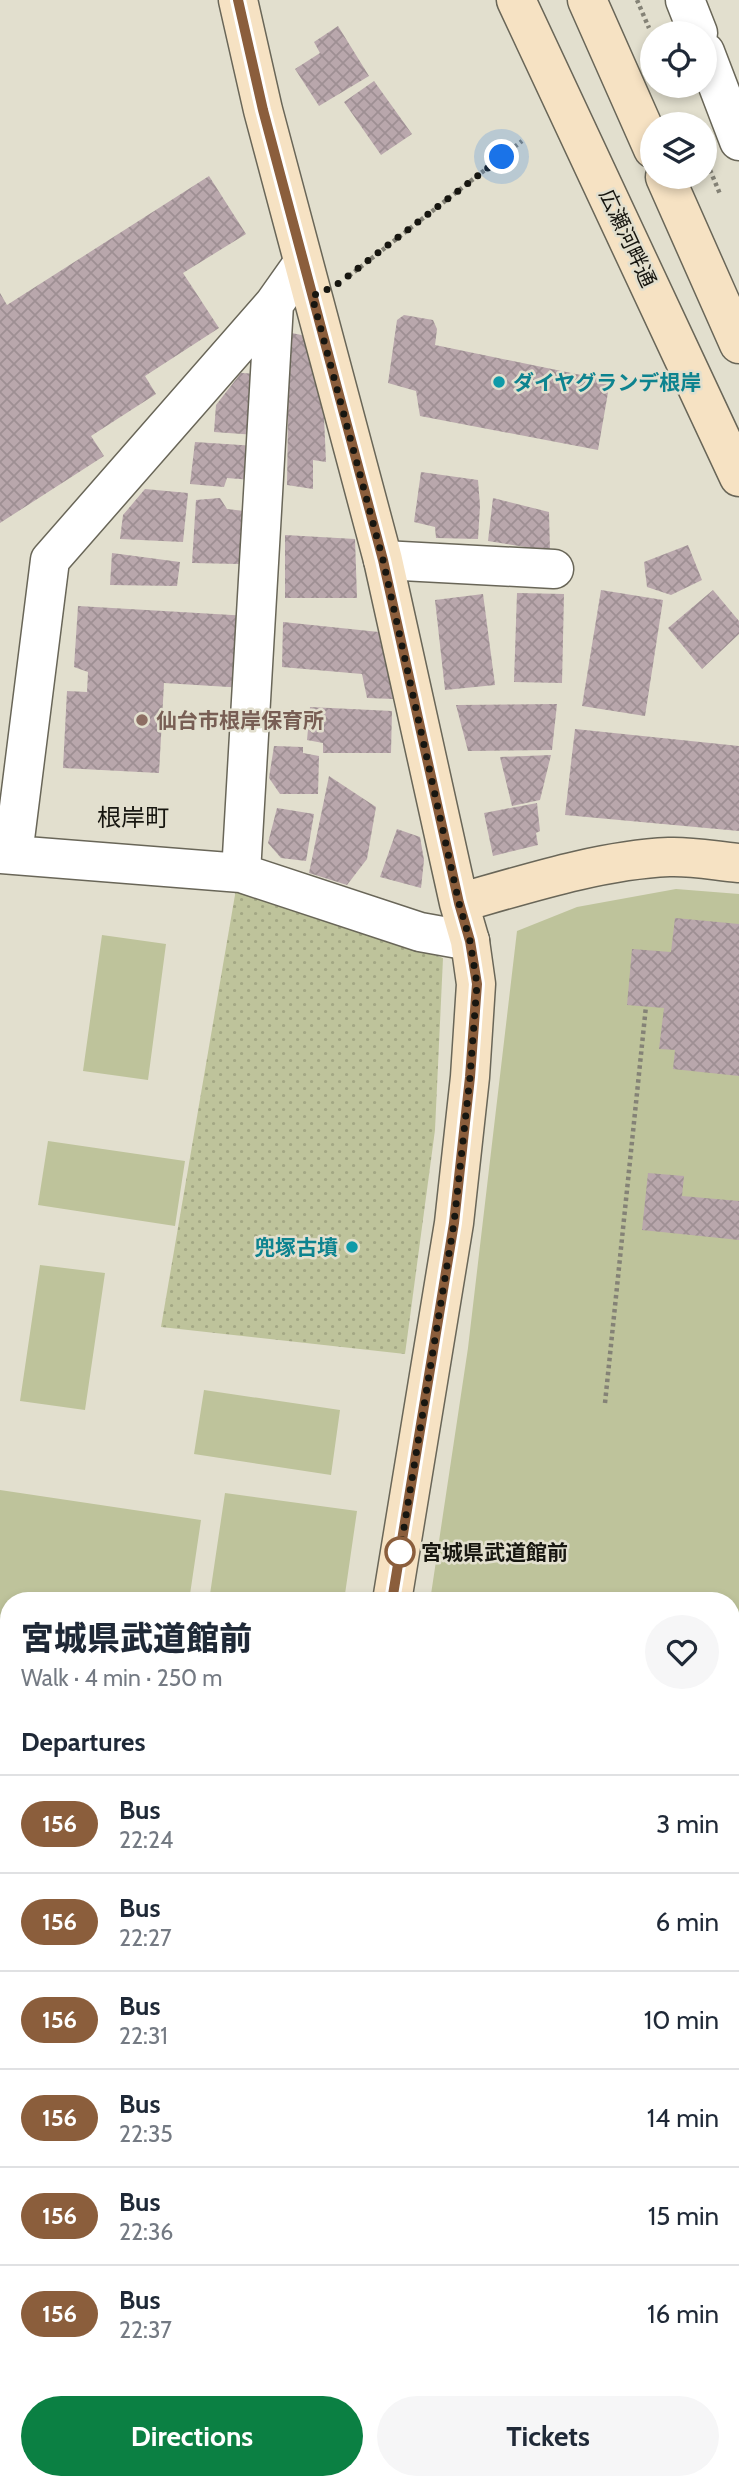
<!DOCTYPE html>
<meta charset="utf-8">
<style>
:root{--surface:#fff;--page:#f6f6f7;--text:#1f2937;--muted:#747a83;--line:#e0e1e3;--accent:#0b8043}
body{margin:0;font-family:Cabin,"Noto Sans JP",sans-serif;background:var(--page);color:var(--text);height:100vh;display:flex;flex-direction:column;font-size:26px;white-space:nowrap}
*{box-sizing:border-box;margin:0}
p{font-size:23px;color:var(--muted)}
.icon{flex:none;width:38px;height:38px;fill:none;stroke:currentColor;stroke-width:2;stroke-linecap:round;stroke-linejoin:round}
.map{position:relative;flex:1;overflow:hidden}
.side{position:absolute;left:0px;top:1592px;width:740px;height:898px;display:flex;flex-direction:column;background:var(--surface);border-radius:28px 28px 0 0;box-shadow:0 4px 10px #0003}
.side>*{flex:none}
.badge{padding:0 14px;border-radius:23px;font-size:24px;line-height:46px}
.buttons{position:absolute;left:640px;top:21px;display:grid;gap:14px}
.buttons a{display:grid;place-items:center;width:77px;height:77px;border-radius:50%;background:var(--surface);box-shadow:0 4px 10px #0003;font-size:35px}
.you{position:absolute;width:35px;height:35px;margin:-18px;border:5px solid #fff;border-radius:50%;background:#1a73e8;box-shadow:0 0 0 10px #1a73e833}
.map>.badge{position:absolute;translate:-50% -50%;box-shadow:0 0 0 4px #fff}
h2{padding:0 21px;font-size:26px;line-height:63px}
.round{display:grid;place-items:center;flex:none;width:74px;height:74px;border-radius:37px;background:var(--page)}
.summary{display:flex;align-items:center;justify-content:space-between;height:119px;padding:0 21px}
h1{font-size:33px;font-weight:800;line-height:52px}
.action{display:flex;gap:14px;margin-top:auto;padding:14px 21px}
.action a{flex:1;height:80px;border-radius:42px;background:var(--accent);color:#fff;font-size:28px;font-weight:800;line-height:80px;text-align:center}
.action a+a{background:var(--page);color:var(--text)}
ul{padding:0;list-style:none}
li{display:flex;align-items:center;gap:21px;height:98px;padding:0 21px;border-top:2px solid var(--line)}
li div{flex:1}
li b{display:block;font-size:26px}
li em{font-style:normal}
li .badge{min-width:77px;font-weight:700;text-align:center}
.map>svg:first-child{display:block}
.grass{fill:url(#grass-dots)}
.garden{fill:#bec39b}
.building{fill:url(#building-cross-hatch)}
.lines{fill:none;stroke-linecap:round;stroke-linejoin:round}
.street-casing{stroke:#696658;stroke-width:41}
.secondary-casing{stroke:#696658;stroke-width:41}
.path{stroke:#848276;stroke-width:4.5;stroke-dasharray:3.5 3.5;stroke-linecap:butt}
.street{stroke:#fff;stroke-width:38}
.secondary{stroke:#f6e2c3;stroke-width:38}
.line-casing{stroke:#fff;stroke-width:16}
.line{stroke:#8b5e3c;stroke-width:10}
.walk{stroke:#171610;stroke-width:7;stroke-dasharray:0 12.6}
.culture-dot{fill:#0f9aa8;stroke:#e2dfce;stroke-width:2.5}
.education-dot{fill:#8d6e63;stroke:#e2dfce;stroke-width:2.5}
.stop-dot{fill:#fff;stroke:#8b5e3c;stroke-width:3.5}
.labels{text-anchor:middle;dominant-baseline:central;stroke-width:5;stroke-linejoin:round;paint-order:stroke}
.street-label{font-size:21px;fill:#171610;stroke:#e2dfce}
.culture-label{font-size:21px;font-weight:bold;fill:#0d838f;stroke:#e2dfce;text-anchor:start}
.education-label{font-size:21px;font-weight:bold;fill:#785e54;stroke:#e2dfce;text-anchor:start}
.stop-label{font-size:21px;font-weight:bold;fill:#171610;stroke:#e2dfce;text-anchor:start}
.quarter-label{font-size:24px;fill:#171610;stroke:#e2dfce}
</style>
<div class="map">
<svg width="739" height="2489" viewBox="0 0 739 2489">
<defs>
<pattern id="grass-dots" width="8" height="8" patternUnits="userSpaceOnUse" patternTransform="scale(1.75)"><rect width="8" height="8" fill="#bec39b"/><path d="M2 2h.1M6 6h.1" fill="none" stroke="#a3a784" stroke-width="1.8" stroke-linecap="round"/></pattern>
<pattern id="building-cross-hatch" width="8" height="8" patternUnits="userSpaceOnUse" patternTransform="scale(1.75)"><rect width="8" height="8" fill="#b9a7ac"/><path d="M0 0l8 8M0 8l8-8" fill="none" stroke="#9e8f93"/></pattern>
</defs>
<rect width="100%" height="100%" fill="#e2dfce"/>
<!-- grass -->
<path class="grass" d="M255,888l188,70 -8,172 -30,224 -244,-27 75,-438z"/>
<!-- garden -->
<path class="garden" d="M676,889l63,5v1595h-444l1,-7h436v-881h-302l38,-253 49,-417 60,-24z
M102,935l64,9 -18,136 -65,-9z
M48,1141l137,20 -10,65 -137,-21z
M40,1265l65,8 -20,137 -65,-9z
M204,1390l136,20 -9,65 -137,-21z
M0,1490l201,30 -12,81h-180v655l-9,-1z
M225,1493l132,18 -13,90h-135z"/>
<!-- building -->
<path class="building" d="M338,26l31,50 -50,30 -24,-37 25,-16 -6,-11z
M374,81l38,53 -31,21 -37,-53z
M209,176l37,58 -63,39 36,55 -74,48 11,18 -65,42 13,20 -104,67v-230l7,12z
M404,315l29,5 4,9 -2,16 175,36 -12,69 -178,-34 -4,-25 -28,-8 9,-63z
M292,333l14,3 17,59 3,67 -13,-2v29l-26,-4 2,-143z
M241,373l19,1 -4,61 -42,-3 2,-27z
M195,442l61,4 -4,34 -25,-2 -3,9 -34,-3z
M421,472l57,8 2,26 -2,33 -42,-1 -1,-11 -21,-5z
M145,489l43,4 -5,49 -63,-3 3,-24z
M220,498l7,11 26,3 -14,52 -47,-1 4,-63z
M493,498l56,14 1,39 -62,-10z
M285,535l70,4 2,59h-72z
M688,545l14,35 -31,15 -24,-8 -3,-25z
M112,553l68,9 -3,24 -67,-1z
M601,590l62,10 -18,116 -63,-10z
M713,590l26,31v13l-37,35 -34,-41z
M517,593l47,1 -2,89 -48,-1z
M483,594l12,91 -50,5 -10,-90z
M78,606l171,10 -4,72 -81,-5 -5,90 -96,-5 4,-77 20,1 1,-20 -14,-5z
M283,622l96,10 15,67 -27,-1 -5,-24 -80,-7z
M557,704l-5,46 -84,1 -12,-46z
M310,707l82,4 -1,42h-68v-10l-16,-3z
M575,729l164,17v85l-174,-16z
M274,746l29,1v6l16,3 -1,38h-38l-11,-16z
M551,755l-11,45 -28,6 -12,-49z
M329,776l47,31 -9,52 -20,26 -38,-12z
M537,803l3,28 -4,2 2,12 -45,11 -9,-43z
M277,808l37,6 -8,47 -25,-3 -13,-15z
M397,829l23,8 4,23 -3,28 -41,-11z
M675,918l64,6v152l-66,-7 2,-19 -16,-1 5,-41 -37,-3 5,-56 39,3z
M648,1173l36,3 -2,20 57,5v39l-97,-10z
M732,1751h7v88l-7,-1z
M0,2284l9,1v14l-9,-2z
M0,2319l9,1v22l-9,-1z
M0,2373l9,1v108h31l-1,7h-39z
M81,2482h74l-1,7h-33z"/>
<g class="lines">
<!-- street casing -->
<g class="street-casing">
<path id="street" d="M685,0l13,33
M705,52l34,89
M383,560l171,9
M0,854l241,19 179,59 50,9
M13,855l37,-295 224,-256 29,-41
M241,873l33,-569"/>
</g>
<!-- secondary casing -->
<g class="secondary-casing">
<path id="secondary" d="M238,0l25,110 120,450 76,343 11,38 6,43 -6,93 -16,146 -62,378
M516,0l223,477
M587,0l66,149
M665,177l74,167
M459,903c67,-19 141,-43 210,-46 23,-1 47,4 70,6
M251,2489l1,-7"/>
</g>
<!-- path -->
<path class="path" d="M637,0l12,28
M710,170l10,24
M349,276l173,-135
M605,1403l41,-397
M0,2306l9,1
M0,2351l9,2"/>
<!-- street -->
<use href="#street" class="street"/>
<!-- secondary -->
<use href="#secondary" class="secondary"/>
</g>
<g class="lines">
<!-- line casing -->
<g class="line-casing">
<path id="line" d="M238,0l25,110 120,450 76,343 11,38 7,43 -7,93 -16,146 -62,378"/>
</g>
<!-- line -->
<use href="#line" class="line"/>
<!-- walk -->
<path class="walk" d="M400,1552l54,-329 16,-146 7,-93 -7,-43 -11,-38 -76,-343 -71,-264 23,-10 167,-129"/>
</g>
<!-- markers -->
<g class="culture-dot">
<circle cx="499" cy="382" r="7"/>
<circle cx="352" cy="1247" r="7"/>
</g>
<circle class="education-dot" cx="142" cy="720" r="7"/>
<circle class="stop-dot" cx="400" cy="1552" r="14"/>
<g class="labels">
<!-- street labels -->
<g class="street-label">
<text transform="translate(628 238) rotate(65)">広瀬河畔通</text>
</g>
<!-- culture labels -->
<g class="culture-label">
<text x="513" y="382">ダイヤグランデ根岸</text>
<text x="338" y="1247" text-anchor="end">兜塚古墳</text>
</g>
<!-- education labels -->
<g class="education-label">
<text x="156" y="720">仙台市根岸保育所</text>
</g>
<!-- stop labels -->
<g class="stop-label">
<text x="421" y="1552">宮城県武道館前</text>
</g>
<!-- quarter labels -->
<g class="quarter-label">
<text x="133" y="817">根岸町</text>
</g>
</g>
</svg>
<div class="buttons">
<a><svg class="icon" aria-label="locate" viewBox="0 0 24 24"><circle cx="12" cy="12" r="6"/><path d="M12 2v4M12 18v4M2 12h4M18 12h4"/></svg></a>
<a><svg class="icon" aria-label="layers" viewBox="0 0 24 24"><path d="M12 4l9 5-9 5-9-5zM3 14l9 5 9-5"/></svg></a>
</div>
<div class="you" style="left:502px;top:157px"></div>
<section class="side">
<div class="summary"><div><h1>宮城県武道館前</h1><p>Walk · 4 min · 250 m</p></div><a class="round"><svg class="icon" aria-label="heart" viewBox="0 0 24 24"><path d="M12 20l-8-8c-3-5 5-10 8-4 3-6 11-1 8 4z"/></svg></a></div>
<h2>Departures</h2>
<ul>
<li><span class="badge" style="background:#8b5e3c;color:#fff">156</span><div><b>Bus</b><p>22:24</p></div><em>3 min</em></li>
<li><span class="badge" style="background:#8b5e3c;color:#fff">156</span><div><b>Bus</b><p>22:27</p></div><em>6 min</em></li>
<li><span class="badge" style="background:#8b5e3c;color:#fff">156</span><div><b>Bus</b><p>22:31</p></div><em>10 min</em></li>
<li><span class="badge" style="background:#8b5e3c;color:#fff">156</span><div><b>Bus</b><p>22:35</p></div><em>14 min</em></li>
<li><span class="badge" style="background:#8b5e3c;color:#fff">156</span><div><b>Bus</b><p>22:36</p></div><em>15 min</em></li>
<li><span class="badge" style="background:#8b5e3c;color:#fff">156</span><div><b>Bus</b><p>22:37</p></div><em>16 min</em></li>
</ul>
<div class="action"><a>Directions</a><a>Tickets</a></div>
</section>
</div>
